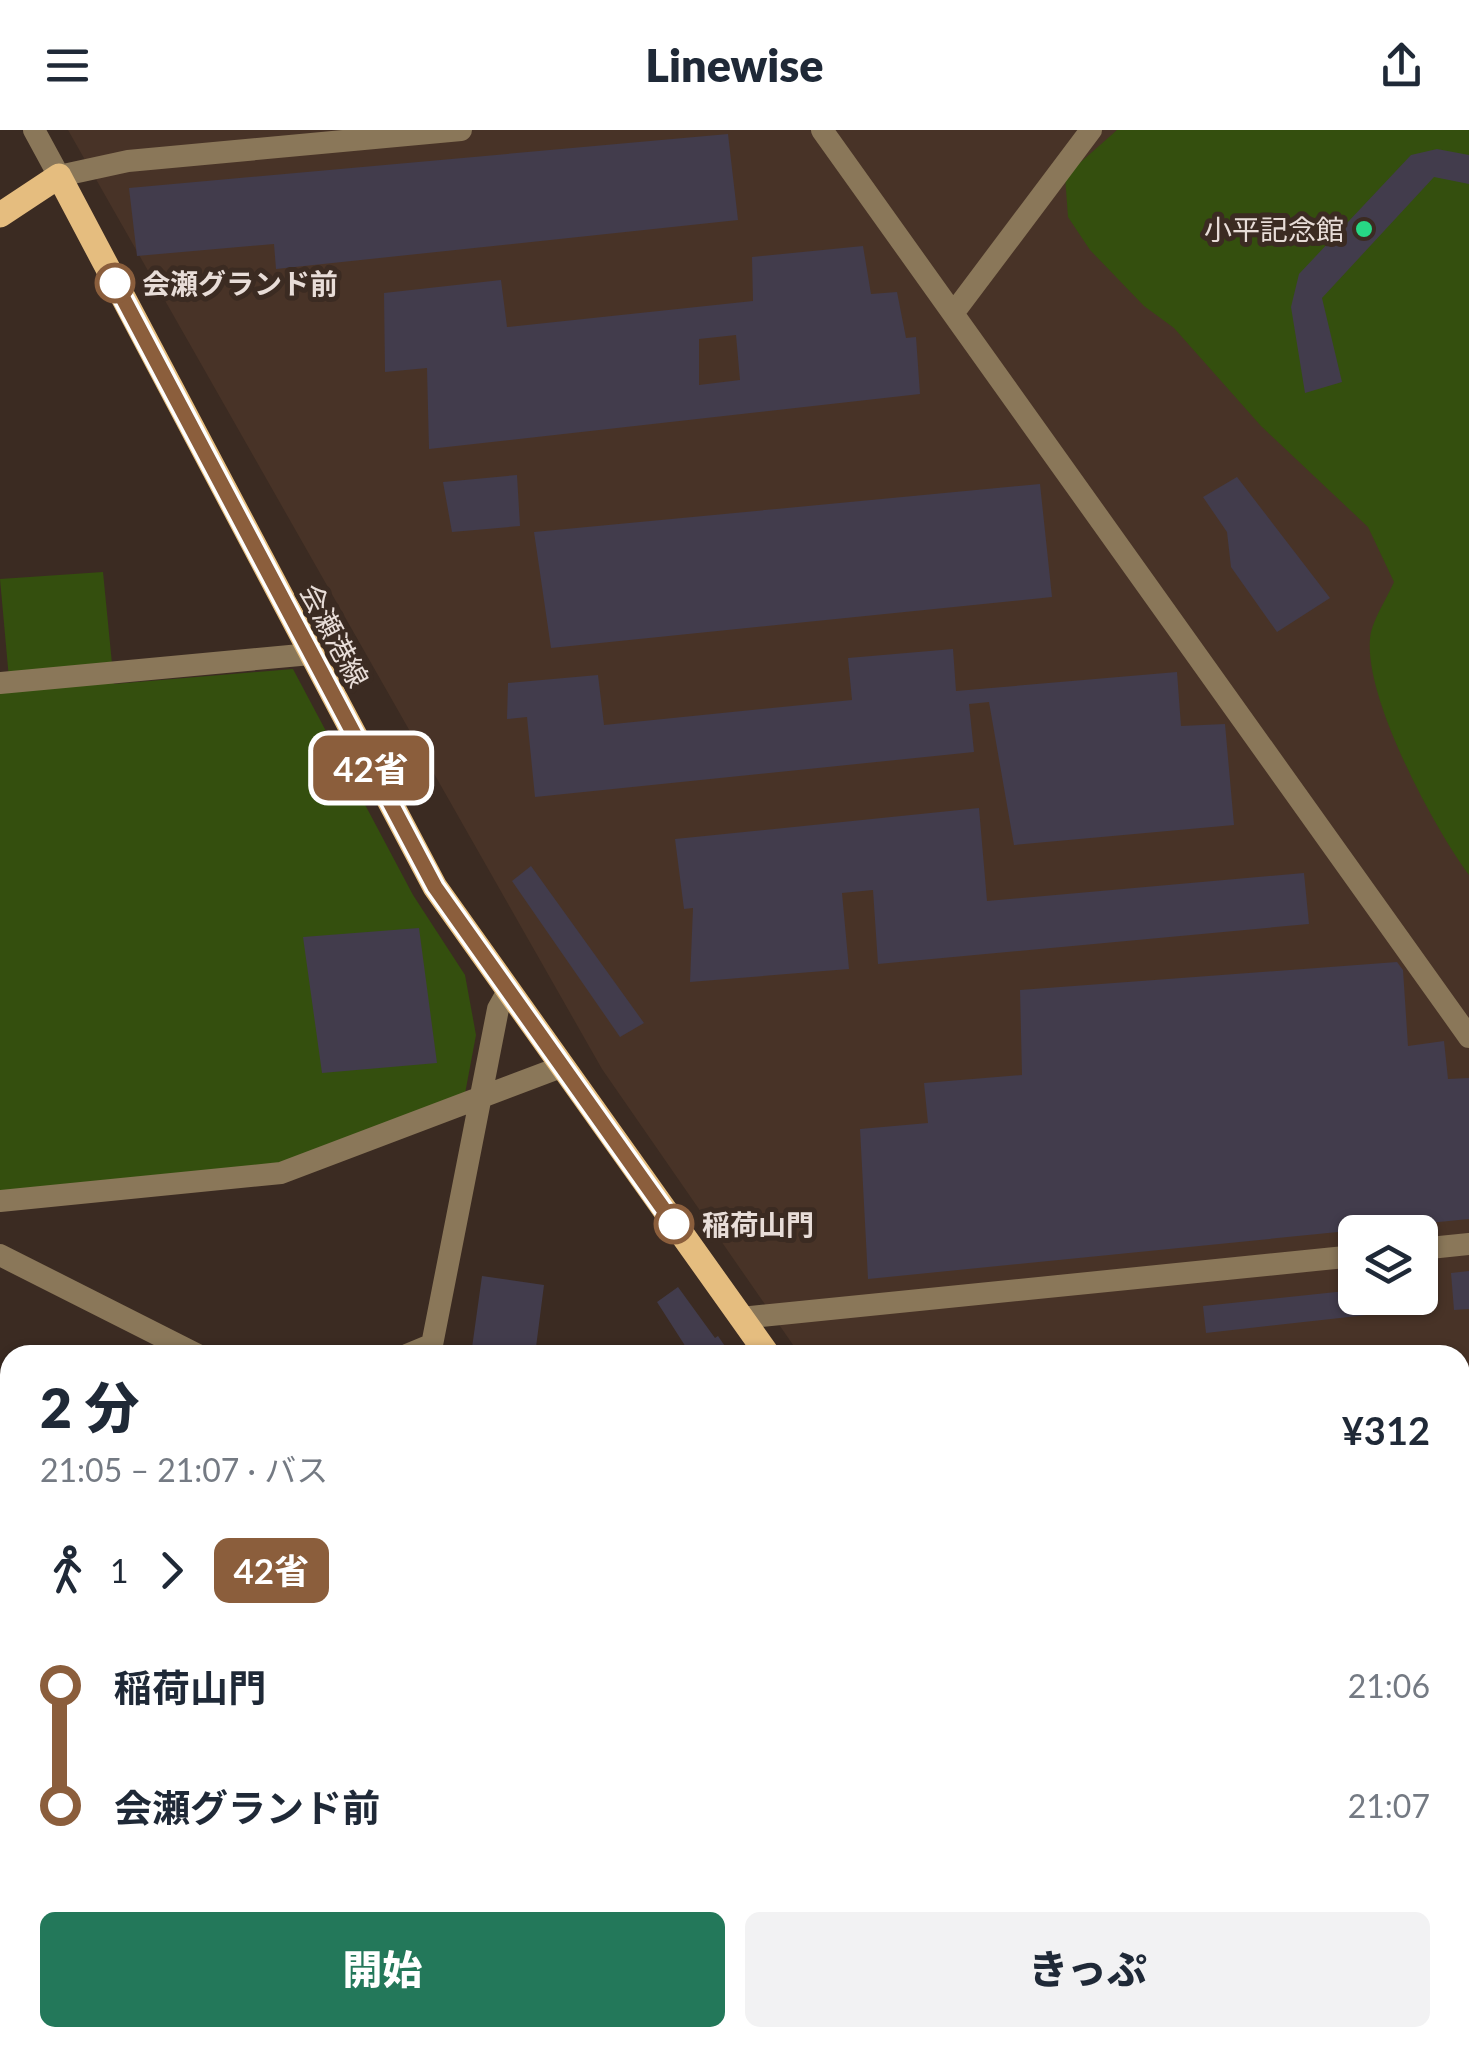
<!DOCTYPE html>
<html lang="ja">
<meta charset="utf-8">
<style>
:root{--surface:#fff;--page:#f2f2f3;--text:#1f2937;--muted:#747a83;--accent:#23785a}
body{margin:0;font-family:Lato,"Noto Sans JP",sans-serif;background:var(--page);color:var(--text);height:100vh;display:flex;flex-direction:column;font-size:38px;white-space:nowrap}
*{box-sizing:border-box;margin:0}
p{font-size:32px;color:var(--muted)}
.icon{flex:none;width:55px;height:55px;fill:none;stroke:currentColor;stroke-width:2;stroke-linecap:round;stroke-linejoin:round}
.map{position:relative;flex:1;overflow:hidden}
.details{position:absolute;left:0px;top:1215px;width:1470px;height:702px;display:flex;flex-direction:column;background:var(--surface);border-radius:30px 30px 0 0;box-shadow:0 2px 8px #0004}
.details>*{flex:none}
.badge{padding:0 20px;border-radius:15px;font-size:35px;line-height:65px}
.tools{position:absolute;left:1338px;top:1085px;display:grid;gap:20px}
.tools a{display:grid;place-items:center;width:100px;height:100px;border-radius:15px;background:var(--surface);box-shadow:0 2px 8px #0004;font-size:50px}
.map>.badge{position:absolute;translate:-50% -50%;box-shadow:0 0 0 5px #fff}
.legs{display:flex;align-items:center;gap:15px;height:110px;padding:0 40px;font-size:32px}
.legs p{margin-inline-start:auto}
.overview{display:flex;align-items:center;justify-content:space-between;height:170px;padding:0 40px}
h1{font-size:55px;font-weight:800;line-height:75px}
.primary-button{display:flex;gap:20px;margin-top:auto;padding:20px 40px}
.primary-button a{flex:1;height:115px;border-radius:15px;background:var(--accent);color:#fff;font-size:40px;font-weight:800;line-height:115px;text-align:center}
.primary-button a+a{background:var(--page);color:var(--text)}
ul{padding:0 40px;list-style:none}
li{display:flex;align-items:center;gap:35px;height:120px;font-size:38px}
li i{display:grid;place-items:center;width:15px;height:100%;margin:0 12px;background:currentColor}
li i::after{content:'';width:25px;height:25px;margin:-12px;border:8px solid;border-radius:50%;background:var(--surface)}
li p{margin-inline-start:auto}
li:first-child i{background:linear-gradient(#0000 50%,currentColor 0)}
li:last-child i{background:linear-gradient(currentColor 50%,#0000 0)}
header{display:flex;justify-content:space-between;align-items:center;height:130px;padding:0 40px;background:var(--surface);font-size:45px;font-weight:800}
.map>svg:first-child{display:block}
.built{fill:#483327;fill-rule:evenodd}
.green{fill:#344f0e}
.building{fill:#423c4c;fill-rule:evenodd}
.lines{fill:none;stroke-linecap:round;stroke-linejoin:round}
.minor{stroke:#8a7759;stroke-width:22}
.major{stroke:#e5bd7f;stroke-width:25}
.line-1-casing{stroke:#fff;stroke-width:22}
.line-1{stroke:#8b5e3c;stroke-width:15}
.poi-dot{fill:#27d885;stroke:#3b2b22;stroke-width:4}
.stop-1-dot{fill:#fff;stroke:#8b5e3c;stroke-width:5}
.labels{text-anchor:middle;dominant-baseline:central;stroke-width:10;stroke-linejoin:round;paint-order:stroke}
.poi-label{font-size:28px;fill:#e8ddd8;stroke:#3b2b22;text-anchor:end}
.stop-label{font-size:28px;font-weight:bold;fill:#e8ddd8;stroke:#3b2b22;text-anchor:start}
.street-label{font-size:28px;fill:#e8ddd8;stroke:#3b2b22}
</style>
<header><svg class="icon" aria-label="menu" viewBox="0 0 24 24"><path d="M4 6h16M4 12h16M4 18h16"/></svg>Linewise<svg class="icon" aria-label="share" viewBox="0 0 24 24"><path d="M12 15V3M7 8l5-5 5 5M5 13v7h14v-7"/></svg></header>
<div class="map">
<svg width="1469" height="1917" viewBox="0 0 1469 1917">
<rect width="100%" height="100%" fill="#3b2b22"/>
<!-- built -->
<path class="built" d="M68,0h1401v1846l-9,-3v-618h-660l-198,-286zM1355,1102h65v66h-65z"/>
<!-- green -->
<path class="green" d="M1117,0h352v745c-35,-47 -110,-185 -98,-243 4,-16 16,-34 23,-50l-26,-55 -107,-101 -87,-98 -30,-22 -54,-56 -22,-33 -3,-41z
M103,442l11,112 179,-15 120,226 52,80 11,60 -12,64 -186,67 -278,26v-500l10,-2 -10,-111z"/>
<!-- building -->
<path class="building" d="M728,4l10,86 -462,49 -2,-25 -137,12 -8,-68z
M1437,19l32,6v29l-35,-7 -112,121 20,84 -37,11 -14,-86 8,-33 112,-119z
M863,116l8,48 26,-2 9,46 10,-1 4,57 -491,55 -2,-81 -42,4 -1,-79 117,-13 6,47 246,-26 -1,-44zM736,205l4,45 -41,5v-46z
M517,345l3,51 -68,6 -9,-50z
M1237,347l93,121 -53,34 -46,-65 -4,-35 -24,-35z
M1040,354l12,113 -501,51 -17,-116z
M953,519l3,42 221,-19 4,54 44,-2 9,101 -220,20 -25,-143 -20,2 5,48 -439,45 -8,-80 -20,2 1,-36 90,-8 6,50 248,-25 -4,-42z
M979,678l8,93 317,-28 5,51 -431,40 -5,-74 -31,3 7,76 -159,13 3,-74 -9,1 -9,-70z
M531,736l113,157 -24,14 -108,-156z
M419,798l18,135 -115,10 -19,-136z
M1397,832l6,8 5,76 36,-5 4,38 21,-1v141l-601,60 -8,-150 68,-6 -4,-40 98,-8 -2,-85z
M1469,1141v38l-15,1 -3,-37z
M482,1146l62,9 -9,70h-64z
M678,1157l37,51 3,-2 13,19h-40l-34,-53z
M1355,1160v8h10l2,17 -161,18 -3,-27z"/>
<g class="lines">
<!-- minor -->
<path class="minor" d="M34,0l25,46 69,-15 333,-31
M822,0l647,907
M955,181l136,-181
M0,553l311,-29
M0,1071l281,-28 280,-106
M1420,1119l49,-5
M0,1125l198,100
M741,1188l614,-62
M407,1225l24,-10
M430,1225l68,-346 9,-16
M0,1494l10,23
M0,1576l10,-2
M0,1711l10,-4
M1460,1867l9,2
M175,1908l5,9
M380,1908l7,9
M313,1917l4,-9
M812,1917l76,-9
M942,1917l1,-9"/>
<!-- major -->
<path class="major" d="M0,85l59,-39 376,711 333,468
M1251,1908l8,9"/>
</g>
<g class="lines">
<!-- line-1 casing -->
<g class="line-1-casing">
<path id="line-1" d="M115,153l320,604 239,337"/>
</g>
<!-- line-1 -->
<use href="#line-1" class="line-1"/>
</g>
<!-- markers -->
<circle class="poi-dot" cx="1364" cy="99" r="10"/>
<g class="stop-1-dot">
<circle cx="115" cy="153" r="18"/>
<circle cx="674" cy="1094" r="18"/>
</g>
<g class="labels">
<!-- poi labels -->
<g class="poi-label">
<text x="1344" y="99">小平記念館</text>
</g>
<!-- stop labels -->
<g class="stop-label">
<text x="142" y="153">会瀬グランド前</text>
<text x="702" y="1094">稲荷山門</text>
</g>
<!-- street labels -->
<g class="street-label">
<text transform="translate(335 505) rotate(62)">会瀬港線</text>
</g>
</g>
</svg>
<div class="tools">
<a><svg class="icon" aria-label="layers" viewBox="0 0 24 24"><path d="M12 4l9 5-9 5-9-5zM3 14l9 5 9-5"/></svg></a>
</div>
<b class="badge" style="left:371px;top:638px;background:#8b5e3c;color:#fff">42省</b>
<section class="details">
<div class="overview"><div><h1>2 分</h1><p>21:05 – 21:07 · バス</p></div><b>¥312</b></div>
<div class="legs"><svg class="icon" aria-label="walk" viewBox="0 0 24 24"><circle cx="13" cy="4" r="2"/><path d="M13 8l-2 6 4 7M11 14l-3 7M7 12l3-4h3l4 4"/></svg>1<svg class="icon" aria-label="forward" viewBox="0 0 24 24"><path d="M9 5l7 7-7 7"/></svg><b class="badge" style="background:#8b5e3c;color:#fff">42省</b></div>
<ul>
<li><i style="color:#8b5e3c"></i><b>稲荷山門</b><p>21:06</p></li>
<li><i style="color:#8b5e3c"></i><b>会瀬グランド前</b><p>21:07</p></li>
</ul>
<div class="primary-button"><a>開始</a><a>きっぷ</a></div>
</section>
</div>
